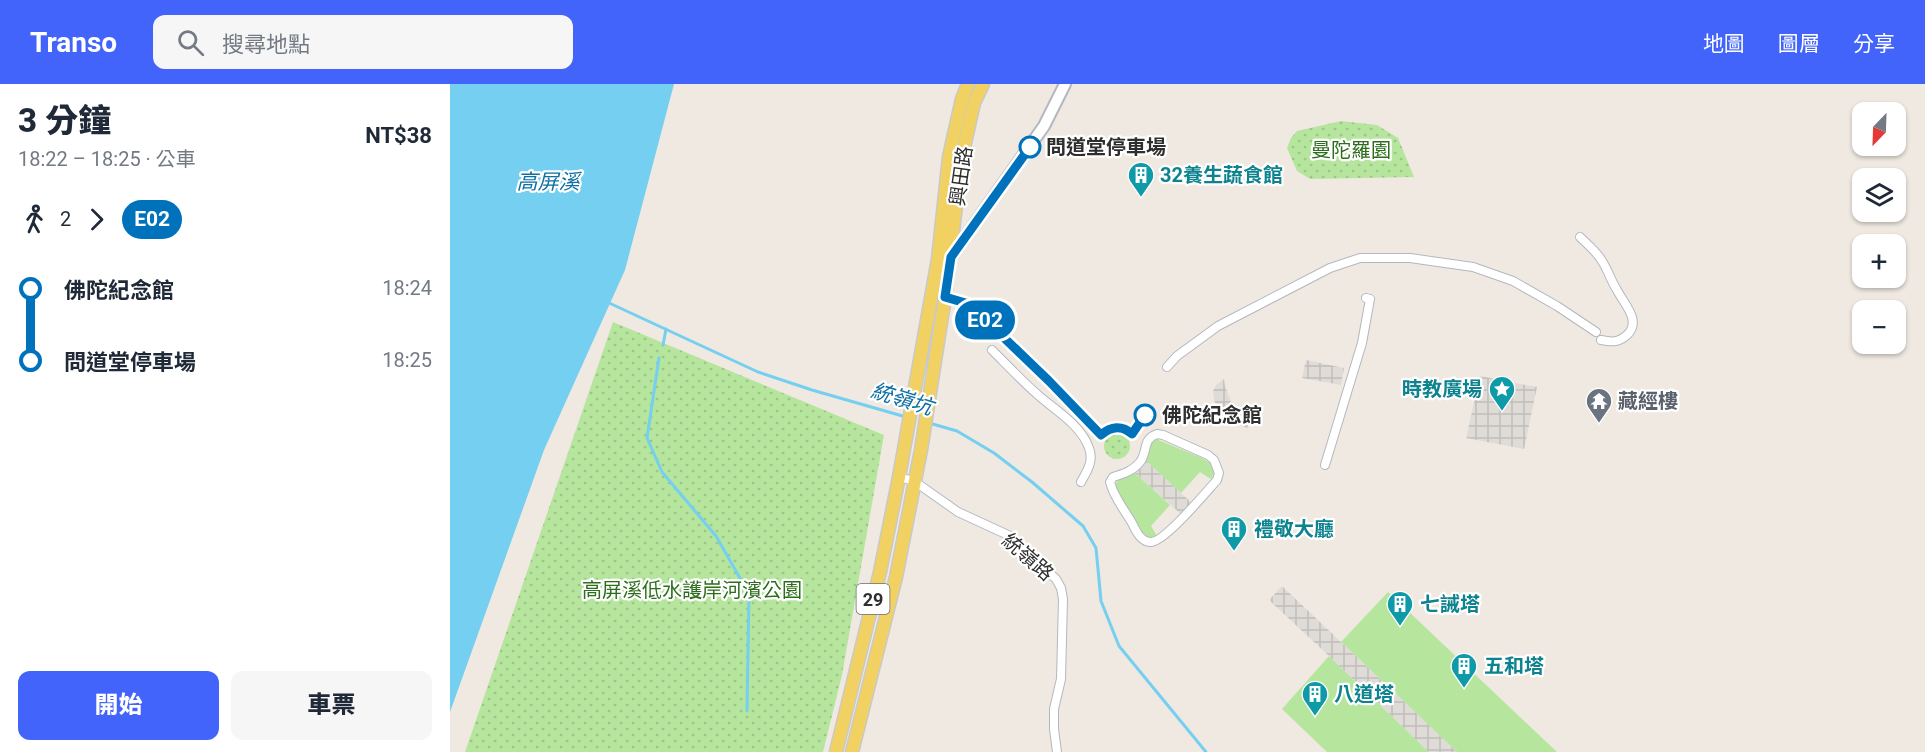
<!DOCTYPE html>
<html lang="zh-TW">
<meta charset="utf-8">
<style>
:root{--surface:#fff;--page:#f6f6f7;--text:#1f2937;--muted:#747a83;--accent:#4264fb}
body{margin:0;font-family:Roboto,"Noto Sans TC",sans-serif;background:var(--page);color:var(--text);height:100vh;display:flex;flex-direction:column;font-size:22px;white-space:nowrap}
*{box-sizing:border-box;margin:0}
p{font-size:20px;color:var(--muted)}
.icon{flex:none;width:33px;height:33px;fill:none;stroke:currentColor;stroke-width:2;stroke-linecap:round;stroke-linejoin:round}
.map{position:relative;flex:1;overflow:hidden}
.drawer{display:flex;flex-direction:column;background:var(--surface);width:450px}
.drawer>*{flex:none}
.badge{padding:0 12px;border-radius:20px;font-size:21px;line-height:39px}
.needle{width:39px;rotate:203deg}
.tools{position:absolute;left:1402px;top:18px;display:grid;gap:12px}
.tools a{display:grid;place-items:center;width:54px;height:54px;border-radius:12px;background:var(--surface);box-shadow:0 2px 4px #0004;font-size:30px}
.map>.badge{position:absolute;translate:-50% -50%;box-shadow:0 0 0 3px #fff}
.legs{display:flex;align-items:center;gap:9px;height:66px;padding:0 18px;font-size:20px}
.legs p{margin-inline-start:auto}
.summary{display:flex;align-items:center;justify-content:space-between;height:102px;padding:0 18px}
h1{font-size:33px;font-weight:800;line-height:45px}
.primary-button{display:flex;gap:12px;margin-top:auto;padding:12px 18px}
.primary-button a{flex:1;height:69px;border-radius:12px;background:var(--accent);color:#fff;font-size:24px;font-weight:800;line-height:69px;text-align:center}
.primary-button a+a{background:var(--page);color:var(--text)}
ul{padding:0 18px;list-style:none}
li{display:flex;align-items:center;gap:21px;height:72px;font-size:22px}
li i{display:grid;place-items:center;width:9px;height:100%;margin:0 8px;background:currentColor}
li i::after{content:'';width:15px;height:15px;margin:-8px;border:4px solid;border-radius:50%;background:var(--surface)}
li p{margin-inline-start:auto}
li:first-child i{background:linear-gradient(#0000 50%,currentColor 0)}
li:last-child i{background:linear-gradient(currentColor 50%,#0000 0)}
header{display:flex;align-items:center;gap:36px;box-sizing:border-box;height:84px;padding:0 30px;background:var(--accent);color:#fff}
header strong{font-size:28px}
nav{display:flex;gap:33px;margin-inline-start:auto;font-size:21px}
.search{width:420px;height:54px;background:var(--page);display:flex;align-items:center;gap:15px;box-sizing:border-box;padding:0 21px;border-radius:12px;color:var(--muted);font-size:22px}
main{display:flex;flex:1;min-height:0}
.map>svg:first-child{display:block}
.grass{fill:#b6e59e}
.park{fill:url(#park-dots)}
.plaza{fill:url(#plaza-grid)}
.water{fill:#75cff0}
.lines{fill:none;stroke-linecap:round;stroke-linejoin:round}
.stream{stroke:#75cff0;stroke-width:3}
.street-casing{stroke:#b4b7c1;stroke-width:10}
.secondary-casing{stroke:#b4b7c1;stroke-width:14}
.primary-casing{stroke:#c9c9c9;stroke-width:15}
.street{stroke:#fff;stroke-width:8}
.secondary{stroke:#fff;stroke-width:10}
.primary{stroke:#f2d163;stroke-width:12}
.line-1-casing{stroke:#fff;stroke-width:14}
.line-1{stroke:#0072bc;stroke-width:9}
.stop-1-dot{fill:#fff;stroke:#0072bc;stroke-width:3}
.labels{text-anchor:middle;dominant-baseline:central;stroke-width:4.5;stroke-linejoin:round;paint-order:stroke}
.shield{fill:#fff;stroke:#6d6d6d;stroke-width:1.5}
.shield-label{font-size:18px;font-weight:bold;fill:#2e2e2e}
.stop-label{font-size:20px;font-weight:bold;fill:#2e2e2e;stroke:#fff;text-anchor:start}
.park-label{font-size:20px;fill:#2c6e1b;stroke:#fff}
.culture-label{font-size:20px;font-weight:bold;fill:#0d838f;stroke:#fff;text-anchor:start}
.street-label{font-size:20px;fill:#2e2e2e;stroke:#fff}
.worship-label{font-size:20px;font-weight:bold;fill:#5b616d;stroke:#fff;text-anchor:start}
.water-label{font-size:21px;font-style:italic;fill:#0d6fa3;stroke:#fff}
</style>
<header>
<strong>Transo</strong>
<div class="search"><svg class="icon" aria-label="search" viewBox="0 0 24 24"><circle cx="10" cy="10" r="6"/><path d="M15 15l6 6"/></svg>搜尋地點</div>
<nav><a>地圖</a><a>圖層</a><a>分享</a></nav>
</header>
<main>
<section class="drawer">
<div class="summary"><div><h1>3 分鐘</h1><p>18:22 – 18:25 · 公車</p></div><b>NT$38</b></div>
<div class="legs"><svg class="icon" aria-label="walk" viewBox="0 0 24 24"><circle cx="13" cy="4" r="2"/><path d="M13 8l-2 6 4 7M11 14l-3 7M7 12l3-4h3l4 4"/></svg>2<svg class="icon" aria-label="forward" viewBox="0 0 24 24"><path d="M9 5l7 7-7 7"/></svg><b class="badge" style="background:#0072bc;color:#fff">E02</b></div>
<ul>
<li><i style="color:#0072bc"></i><b>佛陀紀念館</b><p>18:24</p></li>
<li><i style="color:#0072bc"></i><b>問道堂停車場</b><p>18:25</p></li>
</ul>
<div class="primary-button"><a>開始</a><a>車票</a></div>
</section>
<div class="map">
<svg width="1475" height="668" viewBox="0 0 1475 668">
<defs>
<pattern id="park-dots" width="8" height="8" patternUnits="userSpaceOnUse" patternTransform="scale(1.5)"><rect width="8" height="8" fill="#b6e59e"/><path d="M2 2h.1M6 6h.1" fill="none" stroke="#9dc588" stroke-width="1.8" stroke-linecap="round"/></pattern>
<pattern id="plaza-grid" width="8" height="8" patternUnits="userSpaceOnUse" patternTransform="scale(1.5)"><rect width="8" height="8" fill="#dfdcd8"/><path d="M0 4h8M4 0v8" fill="none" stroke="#c0bdba"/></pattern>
</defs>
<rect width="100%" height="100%" fill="#efe9e1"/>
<!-- grass -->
<path class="grass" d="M706,355l46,19 8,5 4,10 -3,6 -11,-7 -19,21 -36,-33 7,-19z
M684,388l36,33 -19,21 6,10c-6,3 -11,1 -16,-3l-26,-47c2,-9 12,-10 19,-14z
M938,508l169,160h-100l-116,-110z
M879,572l100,96h-102l-45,-43z"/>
<!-- park -->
<path class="park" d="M891,37l36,4 21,13 16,39 -104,2 -13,-8 -10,-23 4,-10 6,-7z
M163,238l271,113 -42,240 -19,77h-358z
M654 362a13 13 0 1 1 26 0a13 13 0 1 1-26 0Z"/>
<!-- plaza -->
<path class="plaza" d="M856,276l38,8 -3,17 -39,-7z
M1030,292l57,11 -13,62 -58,-11z
M774,295l1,7 12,31 11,8 -1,4 -21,-14 -12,-14 -1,-10 3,-6z
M695,376l49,45 -11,11 -49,-44z
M832,502l59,56 116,110h-28l-100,-96 -60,-56z"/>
<!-- water -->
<path class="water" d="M0,0h224l-49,186 -81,180 -94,262z"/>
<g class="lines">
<!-- stream -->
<path class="stream" d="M157,218l151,70 54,18 94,27
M213,261l3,-16
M209,274l-12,80 15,34 54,64 33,58 -2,117
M479,339l28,8 37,22 38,29 51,44 13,22 5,53 18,45 87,106"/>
<!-- street casing -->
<g class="street-casing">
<path id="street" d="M1130,153c8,8 17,15 22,24 6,9 9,20 15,29 7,14 25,31 10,45 -9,8 -16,7 -26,5
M542,266c15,15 30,31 46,45 17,15 43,30 51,53 5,13 -2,23 -8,34
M717,283l10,-11 41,-30 112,-58 30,-10h50l63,9 40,14 44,25 39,26
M707,350l6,1 45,20 6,5 5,13 -2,7c-10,11 -54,64 -67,62 -10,-1 -14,-11 -18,-19 -8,-14 -18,-25 -22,-41l3,-5c10,-3 20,-6 27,-15 8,-10 2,-23 17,-28z
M875,381l37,-122 8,-44 -4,-1
M449,393l15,4 44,31 50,23 48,44 5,9 2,11 -2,80 -7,30v20l3,23"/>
</g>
<!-- secondary casing -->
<g class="secondary-casing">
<path id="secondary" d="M497,174l4,-1 93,-131 21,-42"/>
</g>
<!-- primary casing -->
<g class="primary-casing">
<path id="primary" d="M386,668l44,-180 19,-95 39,-218 11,-102 13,-58 6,-15
M402,668l44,-175 25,-127 24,-153 17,-141 12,-53 9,-19"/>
</g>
<!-- street -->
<use href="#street" class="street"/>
<!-- secondary -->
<use href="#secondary" class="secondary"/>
<!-- primary -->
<use href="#primary" class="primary"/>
</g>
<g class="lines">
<!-- line-1 casing -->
<g class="line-1-casing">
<path id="line-1" d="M580,63l-79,110 -6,40 24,7 80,77 52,54c10,-9 21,-10 31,-1l13,-19"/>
</g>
<!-- line-1 -->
<use href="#line-1" class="line-1"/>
</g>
<!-- icons -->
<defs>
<g id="building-pin" transform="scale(1.35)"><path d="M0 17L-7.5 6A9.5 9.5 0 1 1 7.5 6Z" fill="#0f9aa8" stroke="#fff"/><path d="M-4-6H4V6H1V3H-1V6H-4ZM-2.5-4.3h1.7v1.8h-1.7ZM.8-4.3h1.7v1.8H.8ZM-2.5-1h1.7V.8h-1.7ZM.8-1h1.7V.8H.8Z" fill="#fff"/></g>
<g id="sight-pin" transform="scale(1.35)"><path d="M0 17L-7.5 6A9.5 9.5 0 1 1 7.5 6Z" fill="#0f9aa8" stroke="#fff"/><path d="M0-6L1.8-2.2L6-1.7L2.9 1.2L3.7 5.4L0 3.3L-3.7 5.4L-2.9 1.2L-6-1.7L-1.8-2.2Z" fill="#fff"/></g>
<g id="temple-pin" transform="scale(1.35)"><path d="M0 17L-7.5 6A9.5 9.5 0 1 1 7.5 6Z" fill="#6b7280" stroke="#fff"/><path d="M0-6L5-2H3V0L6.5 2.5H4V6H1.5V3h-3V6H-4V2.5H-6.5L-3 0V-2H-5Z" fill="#fff"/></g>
</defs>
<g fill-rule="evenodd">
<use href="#building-pin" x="691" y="91"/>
<use href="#sight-pin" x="1052" y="305"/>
<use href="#temple-pin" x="1149" y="317"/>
<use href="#building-pin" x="784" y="445"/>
<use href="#building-pin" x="950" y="520"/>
<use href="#building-pin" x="1014" y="582"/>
<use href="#building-pin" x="865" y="610"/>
</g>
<!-- markers -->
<g class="stop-1-dot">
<circle cx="580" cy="63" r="10"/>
<circle cx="695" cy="331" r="10"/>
</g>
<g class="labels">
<!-- shield labels -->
<rect class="shield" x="406.5" y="500" width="33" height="30" rx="4.5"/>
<g class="shield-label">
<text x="423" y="515">29</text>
</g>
<!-- stop labels -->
<g class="stop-label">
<text x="596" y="63">問道堂停車場</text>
<text x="712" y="331">佛陀紀念館</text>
</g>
<!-- park labels -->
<g class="park-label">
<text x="901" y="66">曼陀羅園</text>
<text x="242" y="506">高屏溪低水護岸河濱公園</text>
</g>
<!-- culture labels -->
<g class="culture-label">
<text x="710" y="91">32養生蔬食館</text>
<text x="1032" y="305" text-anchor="end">時教廣場</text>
<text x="804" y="445">禮敬大廳</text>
<text x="970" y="520">七誡塔</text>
<text x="1034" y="582">五和塔</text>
<text x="884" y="610">八道塔</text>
</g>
<!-- street labels -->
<g class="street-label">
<text transform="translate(511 92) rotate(-82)">興田路</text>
<text transform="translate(578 473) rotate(41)">統嶺路</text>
</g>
<!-- worship labels -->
<g class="worship-label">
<text x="1168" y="317">藏經樓</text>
</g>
<!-- water labels -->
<g class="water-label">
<text x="98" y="98">高屏溪</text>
<text transform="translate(452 315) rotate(17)">統嶺坑</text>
</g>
</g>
</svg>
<div class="tools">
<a><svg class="needle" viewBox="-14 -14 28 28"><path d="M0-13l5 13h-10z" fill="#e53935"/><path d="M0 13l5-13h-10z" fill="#747a83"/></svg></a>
<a><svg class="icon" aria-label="layers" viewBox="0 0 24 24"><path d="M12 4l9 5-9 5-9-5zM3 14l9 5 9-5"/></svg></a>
<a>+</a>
<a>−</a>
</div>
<b class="badge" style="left:535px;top:236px;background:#0072bc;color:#fff">E02</b>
</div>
</main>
